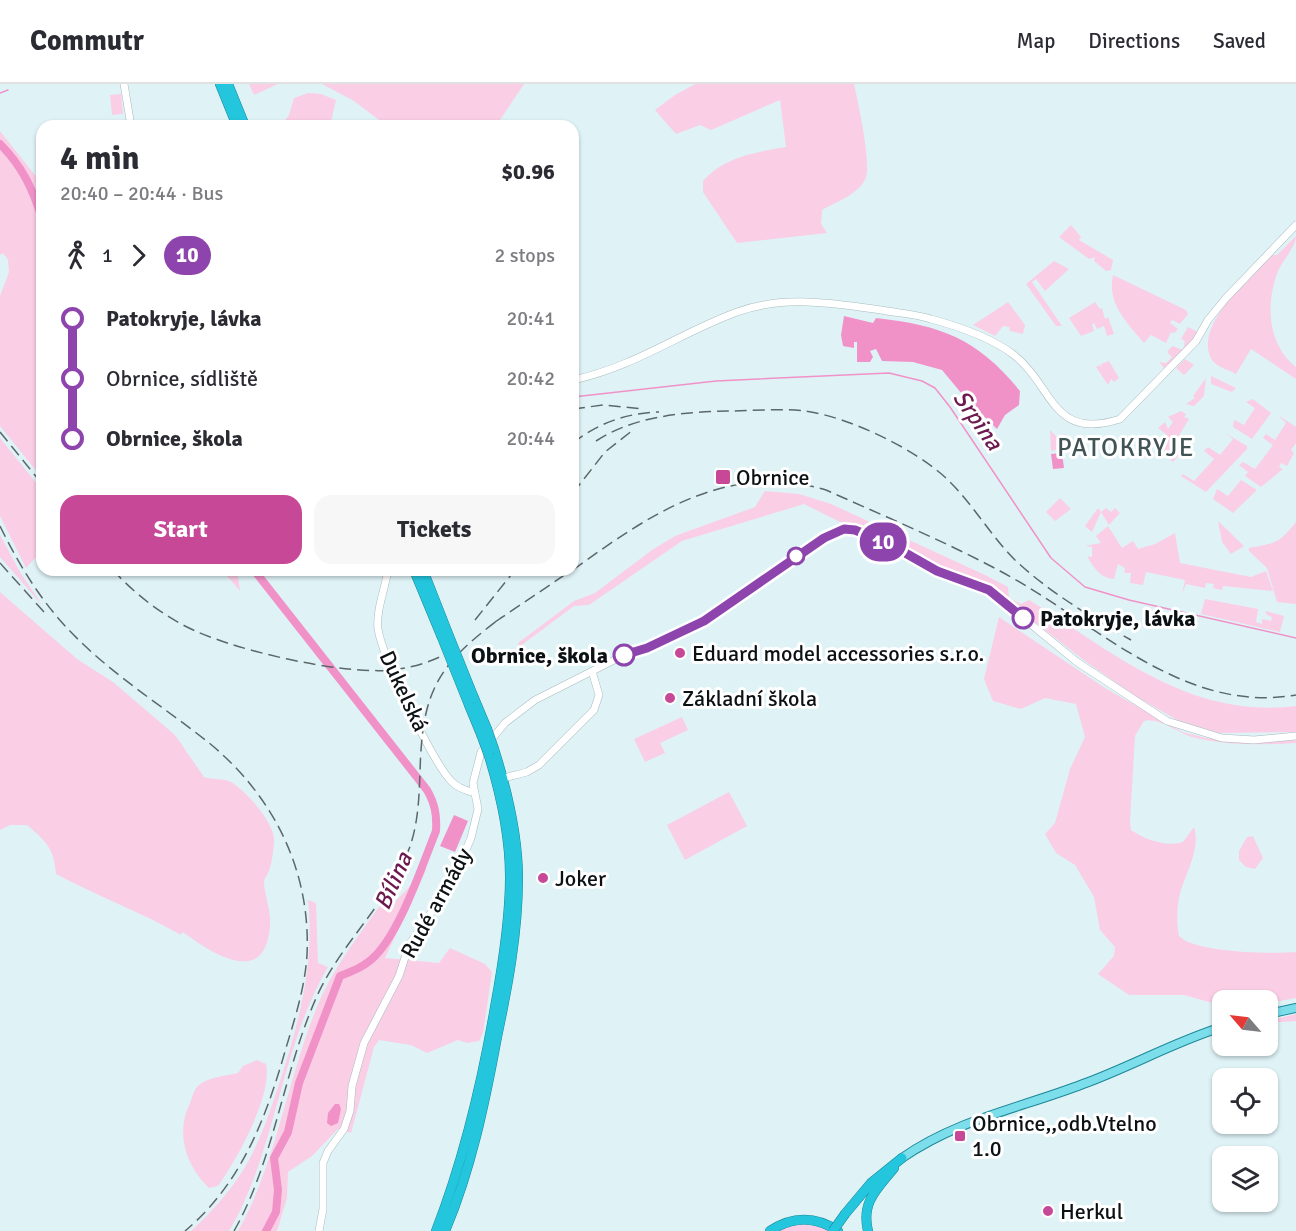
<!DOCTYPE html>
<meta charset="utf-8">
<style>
:root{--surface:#fff;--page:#f7f7f7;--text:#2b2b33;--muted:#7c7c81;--line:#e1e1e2;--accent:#c64897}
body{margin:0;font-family:Signika,sans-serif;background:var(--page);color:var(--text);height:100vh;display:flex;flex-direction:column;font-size:22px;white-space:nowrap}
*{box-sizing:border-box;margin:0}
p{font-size:20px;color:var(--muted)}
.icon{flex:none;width:33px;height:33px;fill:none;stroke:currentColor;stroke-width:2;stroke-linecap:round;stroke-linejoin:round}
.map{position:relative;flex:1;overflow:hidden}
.drawer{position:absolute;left:36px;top:36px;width:543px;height:456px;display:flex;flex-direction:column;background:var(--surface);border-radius:18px;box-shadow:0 2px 4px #0004}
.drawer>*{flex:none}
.badge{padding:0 12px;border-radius:20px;font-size:21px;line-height:39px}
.needle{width:39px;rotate:298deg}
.controls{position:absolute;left:1212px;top:906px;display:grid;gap:12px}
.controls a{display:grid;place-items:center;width:66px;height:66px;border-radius:12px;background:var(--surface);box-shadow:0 2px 4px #0004;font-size:30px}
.map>.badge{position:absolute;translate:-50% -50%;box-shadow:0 0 0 3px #fff}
.legs{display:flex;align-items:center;gap:9px;height:66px;padding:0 24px;font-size:20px}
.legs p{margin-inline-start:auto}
.head{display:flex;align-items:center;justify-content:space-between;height:102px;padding:0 24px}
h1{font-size:33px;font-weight:700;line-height:45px}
.primary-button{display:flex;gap:12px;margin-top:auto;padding:12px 24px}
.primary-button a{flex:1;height:69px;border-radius:18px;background:var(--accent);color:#fff;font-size:24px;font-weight:700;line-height:69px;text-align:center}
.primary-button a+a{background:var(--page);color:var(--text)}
ul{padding:0 24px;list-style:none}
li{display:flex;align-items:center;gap:21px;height:60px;font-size:22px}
li i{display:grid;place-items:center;width:9px;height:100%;margin:0 8px;background:currentColor}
li i::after{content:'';width:15px;height:15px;margin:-8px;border:4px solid;border-radius:50%;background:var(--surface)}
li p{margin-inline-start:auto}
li:first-child i{background:linear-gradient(#0000 50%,currentColor 0)}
li:last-child i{background:linear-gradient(currentColor 50%,#0000 0)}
header{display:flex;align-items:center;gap:36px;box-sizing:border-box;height:84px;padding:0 30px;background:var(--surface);border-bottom:2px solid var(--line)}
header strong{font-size:28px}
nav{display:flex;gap:33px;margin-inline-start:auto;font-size:21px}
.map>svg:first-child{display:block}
.green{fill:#facee5}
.water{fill:#f092c8}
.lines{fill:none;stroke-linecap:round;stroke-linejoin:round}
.stream{stroke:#f092c8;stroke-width:1.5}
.river{stroke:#f092c8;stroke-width:8}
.minor-casing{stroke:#a8bbbf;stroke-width:8}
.major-casing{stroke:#1c8797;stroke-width:10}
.highway-casing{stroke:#1c8797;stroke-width:10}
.minor{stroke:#fff;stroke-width:7}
.major{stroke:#7cddeb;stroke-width:8}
.highway{stroke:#24c6de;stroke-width:9}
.rail{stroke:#5c676a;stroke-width:1.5;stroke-dasharray:12 6;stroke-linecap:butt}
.highway-bridge-casing{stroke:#1c8797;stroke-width:10;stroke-linecap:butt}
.highway-bridge{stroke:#24c6de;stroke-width:9}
.line-1-casing{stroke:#fff;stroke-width:14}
.line-1{stroke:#8e44ad;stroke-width:9}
.poi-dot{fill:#c64897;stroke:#fff;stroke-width:2}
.stop-1-dot{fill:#fff;stroke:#8e44ad;stroke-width:3}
.labels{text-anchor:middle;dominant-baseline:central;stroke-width:6;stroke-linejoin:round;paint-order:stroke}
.poi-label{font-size:22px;fill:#0c1214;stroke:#fff;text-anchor:start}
.stop-label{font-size:22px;font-weight:bold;fill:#0c1214;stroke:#fff;text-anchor:start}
.street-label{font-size:22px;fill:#0c1214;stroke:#fff}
.water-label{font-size:24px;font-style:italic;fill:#6b194e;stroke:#fff}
.quarter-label{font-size:26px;letter-spacing:1.5px;fill:#425356;stroke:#fff}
</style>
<header>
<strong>Commutr</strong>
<nav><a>Map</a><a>Directions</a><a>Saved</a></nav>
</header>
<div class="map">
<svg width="1296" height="1147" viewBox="0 0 1296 1147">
<rect width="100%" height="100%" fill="#dff3f7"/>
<!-- green -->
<path class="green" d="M249,0h29l-24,11z
M322,0h202l-28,42 -79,-2 -30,2 -33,-25z
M695,0h159c4,18 17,77 12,93 -6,17 -30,25 -44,33l-1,14 6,9 -90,10 -34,-51v-11c21,-24 53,-29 83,-34l-6,-47 -69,30 -11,-5 -24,9 -21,-24 20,-15z
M308,9l13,1 15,6 -6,26h-49l8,-11 5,-17z
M121,10l2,20 -11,1 -2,-20z
M0,47l38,48 4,12v287l-42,-52v-130l9,-24 -1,-12 -5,-7 -3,2z
M1071,141l10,12 -2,3 34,20 -2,10 -5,1 -12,-10 1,-4 -6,2 -30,-22z
M1296,152c0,10 -12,23 -17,33 -14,33 -12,75 17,98v12l-45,-30 -15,25c-7,-4 -19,-7 -24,-14 -19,-32 32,-76 52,-97l8,-8h5z
M1054,177l15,8 -24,22 -9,-12 -4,3 30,44h-6l-30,-42z
M1113,191l73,35 2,4 -8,10 -8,-4 -2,3 8,6 -4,4 -3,-1 -5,11 -15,-8 -7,8c-18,-22 -37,-39 -31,-68z
M1008,218l17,23 -2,9 -13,-3 -1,-4 -6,-1 -8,10 -22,-11z
M1095,218l5,7 2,-1 3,11 3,-2 6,17 -7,2 -3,-10 -7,3 -3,-6 -2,1 2,7 -13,5 -12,-18z
M1188,243l10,5 -8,12 -26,24 -5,-6 7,1 6,-6 -5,-5 5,-6 11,4 2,-9 -4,-2z
M1185,275l9,6 -10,10 -8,-7z
M1109,277l10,17 -5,4 -3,-3 -3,6 -12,-18 4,-2 2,3 -1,-4z
M1211,292l25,12 -4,4 -21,-8z
M1206,294l-2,18 -10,10 -8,-2 9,-6 -2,-2z
M1253,315l18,14 -19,26 -19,-12 1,-7 10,5 11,-17 -9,-6z
M1181,327l5,3 -2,3 5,2 -14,23 8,8 -10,12 -17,-16 3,-2 4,2 3,-5 -3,-2 3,-5 -8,-6 7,-6 3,7 5,-7 -5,-5z
M1278,331l18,12v16l-5,7 3,3 -7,13 -6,-3 -2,4 4,2 -22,18 -16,-11 3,-4 -9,-7 4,-3 12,7 18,-24 -10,-7 3,-4 9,6 11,-17z
M1050,346l9,9 6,-5 3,2 -2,12 -15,3z
M1225,349l22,13v3l-41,43 -25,-16 2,-2 11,7 20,-22 -10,-8 4,-4 12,8 13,-16z
M0,354l42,52v61l-16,17 -26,-52z
M1241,396l16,10 -24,23 -20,-14 4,-10 11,7z
M765,407l34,3 32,10 154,71 23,12 1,11 12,6 8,-4c86,53 160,119 267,106v26l-77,1 -40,-12 -44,-25 -50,-35 -96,-74 -41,-16 -103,-49 -3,1 -38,-19 -122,37 -93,64 -15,1 -55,41 -1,-4 56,-42 21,-8 57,-43 23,-14 80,-29z
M1060,414l11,11 -16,12 -9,-9z
M1098,424l3,4 5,-4 5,4 4,-4 5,5 -11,12 -8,-13 -9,20 -7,-6z
M1218,437l26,25 -13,8 -9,-12z
M1296,438v82l-19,-2 -10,-34 -18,-17v-3c26,-5 30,-4 47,-26z
M1108,442l14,22 11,-7 5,8 17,-5 20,-11 5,30 71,14 15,-6 7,20 -50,-5 -1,4 -9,-2 1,-4 -8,-1 -1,5 -19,-4 -4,10 3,-14 -39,-8 -3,13 -13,-2 1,-10h-7l1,-5 -7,-4 -4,15c-14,-1 -21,-12 -27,-23l5,1v-10l-7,-1 16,-3 -5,-7z
M0,451l20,37 22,33 -42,-48z
M222,486h15l3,21z
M0,508l77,67 36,23 62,53 29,42c8,3 20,1 27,5 15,9 42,39 43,57 0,9 -2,24 -5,32 -2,5 -5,7 -5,12 1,14 7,27 6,41 -3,65 -58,30 -87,8l-2,3c-40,-23 -84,-39 -125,-61 -2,-26 -10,-33 -29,-49h-17l-10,5z
M1205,515l53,10 -2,13 6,2v-5l9,2 1,-4 -5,-2 -2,-4 19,5 -4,16 -79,-18z
M999,533l106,71 77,44 24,6 44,5 46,-3v3c-35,2 -69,3 -104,-6 -14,-4 -34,-20 -48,-16l-9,15 -5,85 1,9c15,10 34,17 52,12l11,-15c7,21 -8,46 -14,66 -3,13 -4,29 -1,43 16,17 93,18 117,16v46l-28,5v-3h-46v11l-4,1 -2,-8 -32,-9h-55l-31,-21 16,-18 1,-9 -15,-17 -6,-33 -19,-32 -19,-12 -11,-19 10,-11 15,-54 15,-32 -9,-33 -31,-6 -24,11 -28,-8 -9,-22z
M682,633l6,13 -28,13 5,10 -20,9 -11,-23z
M729,708l18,34 -62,34 -18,-35z
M1253,752l10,22 -8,11 -9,-2 -7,-7v-9l8,-14z
M427,784l-42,90 54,5 11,-15 35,16 7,8 -9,61 -4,8 -12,2 -9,-3 -31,13 -16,-8 -32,-5 -5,7 -23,86 -13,-4 -26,27 -24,16 -1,26 -10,33h-39c37,-64 50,-154 79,-224 18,-44 49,-80 75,-119l2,15z
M308,816l8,3 2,60 10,4c-48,81 -51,183 -99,264h-38c19,-18 36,-36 51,-59 17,-27 27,-58 37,-88 20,-62 36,-119 29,-184z
M1296,930v7l-28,2v-2z
M257,976l9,4c7,31 -30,97 -48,122l-9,2c-23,-22 -34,-55 -19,-85 2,-5 4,-14 8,-17 9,-9 28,-10 40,-13l5,-7z
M802,1140l22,3 5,4h-50l9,-5z"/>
<!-- water -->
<path class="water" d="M844,232l29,7 3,-5c65,7 102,21 144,73l-1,14 -14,10 -8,14 -30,-29 -25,-30 -29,-8 -31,-1 -6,-12 -6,2 3,6 -3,5h-13v-20h-3v6l-11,-2 -2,-11z
M1062,369l2,15 -11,1 -2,-15z
M454,731l14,6 -13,31 -15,-6z
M335,1020h4l2,5 -3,14 -7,3 -4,-3 1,-10z"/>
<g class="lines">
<!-- stream -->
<path class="stream" d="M0,9l8,-3
M573,313l143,-16 173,-8 33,8 13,7 15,19 101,151 34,29 44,13 167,38"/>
<!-- river -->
<path class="river" d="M0,60c22,22 33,45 42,75
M254,486l173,220c8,14 10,25 9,41 -14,35 -35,98 -60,124 -10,11 -23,16 -36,21l-41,107 -11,49 -14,26 4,32 -2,22 -10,19"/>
<!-- minor casing -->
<g class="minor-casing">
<path id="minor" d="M124,0l7,42
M573,296c61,-13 107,-47 164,-68 47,-17 96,-9 144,-2 16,3 34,4 50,9 26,7 61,19 83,36 40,32 38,86 106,64l76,-78 12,-21 18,-22 70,-73
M388,486c-3,19 -12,40 -10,59 4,27 55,134 74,153 6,6 12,8 20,10
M504,694l23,-6 12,-7 55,-55 5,-15 -7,-24
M319,1147l4,-22v-46l5,-12 16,-22 6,-18 2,-25 12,-43 35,-67 10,-31 43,-63 19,-44 7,-29 -5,-26 8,-31 24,-29 30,-23 97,-49 15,-3 57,-27 120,-83 20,-9 11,1 38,16 44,25 52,19 88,72 90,59 55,17 32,2 42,-4"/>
</g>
<!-- major casing -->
<g class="major-casing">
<path id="major" d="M1268,930l28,-6
M902,1074c56,-39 119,-50 181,-74 47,-17 91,-42 139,-57"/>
</g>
<!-- highway casing -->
<g class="highway-casing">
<path id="highway" d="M220,0l17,42
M228,0l17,42
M414,486l27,65
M423,486l24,61
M474,614l13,31
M469,621l12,29
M845,1130l26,-31 31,-25
M436,1147c28,-72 46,-148 59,-224 8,-43 15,-87 15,-130 0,-41 -9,-82 -21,-121
M445,1147c26,-61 40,-129 52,-194 11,-52 21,-105 21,-159 0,-44 -11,-88 -24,-129
M770,1147c22,-15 46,-15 68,0
M868,1147c-7,-29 9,-42 26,-63"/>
</g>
<!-- minor -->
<use href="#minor" class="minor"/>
<!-- major -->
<use href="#major" class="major"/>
<!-- highway -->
<use href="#highway" class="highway"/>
<!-- rail -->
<path class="rail" d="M573,325l30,-4 40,4
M0,348l42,52
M596,357c38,-25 88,-29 132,-30 25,0 52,-3 77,0 44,6 111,38 143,69 25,24 42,55 67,80 34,32 76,57 116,80
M573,359c25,-20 54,-30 86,-31
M573,409l32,-41 28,-22
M0,442c18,37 39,72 67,102 41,44 94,77 141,114 65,53 103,128 99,213 -2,32 -12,63 -21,93 -20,70 -44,135 -101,183
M0,479l44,49
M113,486c20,22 45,42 72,56 46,24 156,49 208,44 23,-3 45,-10 65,-23
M573,486c77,-56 154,-109 253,-80 58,26 118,51 174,81 93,49 182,144 296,124
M475,536l40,-50
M495,538l77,-52
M234,1147c40,-70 50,-162 83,-235 24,-53 71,-93 92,-147 9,-24 10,-50 11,-76 2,-81 16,-107 82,-156"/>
<!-- highway-bridge casing -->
<g class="highway-bridge-casing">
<path id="highway-bridge" d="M447,547l27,67
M441,551l28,70
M487,645l7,20
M481,650l8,22
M833,1147l12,-17"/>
</g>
<!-- highway-bridge -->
<use href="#highway-bridge" class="highway-bridge"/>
</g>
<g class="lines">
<!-- line-1 casing -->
<g class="line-1-casing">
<path id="line-1" d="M624,571l23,-7 57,-27 120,-83 20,-9 11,1 38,16 44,25 52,19 34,28"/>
</g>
<!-- line-1 -->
<use href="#line-1" class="line-1"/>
</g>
<!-- markers -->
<g class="poi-dot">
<rect x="715" y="385" width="16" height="16" rx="3"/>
<circle cx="680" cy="569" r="6"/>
<circle cx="670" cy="614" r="6"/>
<circle cx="543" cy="794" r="6"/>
<rect x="954" y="1046" width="12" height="12" rx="3"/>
<circle cx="1048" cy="1127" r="6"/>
</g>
<g class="stop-1-dot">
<circle cx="796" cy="472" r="8"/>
<circle cx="1023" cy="534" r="10"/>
<circle cx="624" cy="571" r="10"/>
</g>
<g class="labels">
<!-- poi labels -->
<g class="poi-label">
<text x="736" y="393">Obrnice</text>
<text x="692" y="569">Eduard model accessories s.r.o.</text>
<text x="682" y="614">Základní škola</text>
<text x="555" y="794">Joker</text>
<text x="972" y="1039">Obrnice,,odb.Vtelno<tspan x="972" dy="25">1.0</tspan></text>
<text x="1060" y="1127">Herkul</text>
</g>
<!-- stop labels -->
<g class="stop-label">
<text x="1040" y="534">Patokryje, lávka</text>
<text x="608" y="571" text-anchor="end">Obrnice, škola</text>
</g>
<!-- street labels -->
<g class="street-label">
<text transform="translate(404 607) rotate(65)">Dukelská</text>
<text transform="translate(436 819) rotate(-61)">Rudé armády</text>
</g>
<!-- water labels -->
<g class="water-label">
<text transform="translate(978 336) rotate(55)">Srpina</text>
<text transform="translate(393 797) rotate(-66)">Bílina</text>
</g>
<!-- quarter labels -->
<g class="quarter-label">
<text x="1126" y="364">PATOKRYJE</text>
</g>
</g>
</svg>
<div class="controls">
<a><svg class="needle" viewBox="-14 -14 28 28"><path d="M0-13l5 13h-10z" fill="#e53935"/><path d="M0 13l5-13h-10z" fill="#7c7c81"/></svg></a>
<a><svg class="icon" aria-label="locate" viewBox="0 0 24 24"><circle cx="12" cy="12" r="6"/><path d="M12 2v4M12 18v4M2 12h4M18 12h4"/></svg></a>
<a><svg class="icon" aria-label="layers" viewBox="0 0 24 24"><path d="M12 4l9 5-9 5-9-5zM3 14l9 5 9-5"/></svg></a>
</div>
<b class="badge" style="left:883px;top:458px;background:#8e44ad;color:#fff">10</b>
<section class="drawer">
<div class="head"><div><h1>4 min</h1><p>20:40 – 20:44 · Bus</p></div><b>$0.96</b></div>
<div class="legs"><svg class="icon" aria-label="walk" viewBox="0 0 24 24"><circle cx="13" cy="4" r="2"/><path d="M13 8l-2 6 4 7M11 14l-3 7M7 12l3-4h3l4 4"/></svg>1<svg class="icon" aria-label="forward" viewBox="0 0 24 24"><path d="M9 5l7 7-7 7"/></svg><b class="badge" style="background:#8e44ad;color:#fff">10</b><p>2 stops</p></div>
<ul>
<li><i style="color:#8e44ad"></i><b>Patokryje, lávka</b><p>20:41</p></li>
<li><i style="color:#8e44ad"></i><span>Obrnice, sídliště</span><p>20:42</p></li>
<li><i style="color:#8e44ad"></i><b>Obrnice, škola</b><p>20:44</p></li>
</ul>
<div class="primary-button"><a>Start</a><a>Tickets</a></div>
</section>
</div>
